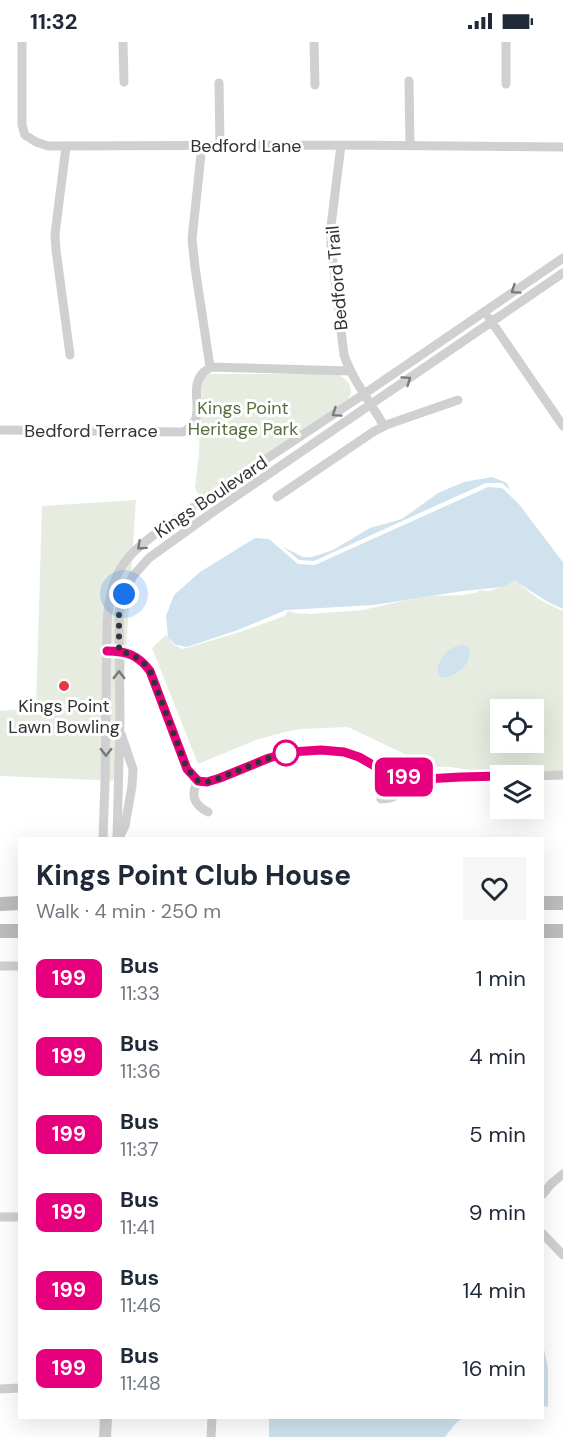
<!DOCTYPE html>
<meta charset="utf-8">
<style>
:root{--surface:#fff;--page:#f6f6f7;--text:#1f2937;--muted:#747a83}
body{margin:0;font-family:"DM Sans",sans-serif;background:var(--page);color:var(--text);height:100vh;display:flex;flex-direction:column;font-size:22px;white-space:nowrap}
*{box-sizing:border-box;margin:0}
p{font-size:20px;color:var(--muted)}
.icon{flex:none;width:33px;height:33px;fill:none;stroke:currentColor;stroke-width:2;stroke-linecap:round;stroke-linejoin:round}
.map{position:relative;flex:1;overflow:hidden}
.sheet{position:absolute;left:18px;top:795px;width:526px;height:582px;display:flex;flex-direction:column;background:var(--surface);border-radius:0px;box-shadow:0 6px 24px #0002}
.sheet>*{flex:none}
.badge{padding:0 12px;border-radius:9px;font-size:21px;line-height:39px}
.fabs{position:absolute;left:490px;top:657px;display:grid;gap:12px}
.fabs a{display:grid;place-items:center;width:54px;height:54px;border-radius:0px;background:var(--surface);box-shadow:0 6px 24px #0002;font-size:30px}
.you{position:absolute;width:30px;height:30px;margin:-15px;border:4px solid #fff;border-radius:50%;background:#1a73e8;box-shadow:0 0 0 9px #1a73e833}
.map>.badge{position:absolute;translate:-50% -50%;box-shadow:0 0 0 3px #fff}
.round{display:grid;place-items:center;flex:none;width:63px;height:63px;border-radius:0px;background:var(--page)}
.head{display:flex;align-items:center;justify-content:space-between;height:102px;padding:0 18px}
h1{font-size:28px;font-weight:700;line-height:45px}
ul{padding:0;list-style:none}
li{display:flex;align-items:center;gap:18px;height:78px;padding:0 18px}
li div{flex:1}
li b{display:block;font-size:22px}
li em{font-style:normal}
li .badge{min-width:66px;font-weight:700;text-align:center}
.status{display:flex;justify-content:space-between;align-items:center;height:42px;padding:0 30px;background:var(--surface);direction:ltr}
.status svg{height:16px;fill:currentColor}
.map>svg:first-child{display:block}
.green{fill:#e6ecdf;fill-rule:evenodd}
.water{fill:#cfe2ee}
.lines{fill:none;stroke-linecap:round;stroke-linejoin:round}
.minor{stroke:#d0d0d0;stroke-width:9}
.tertiary{stroke:#d0d0d0;stroke-width:12}
.secondary{stroke:#bdbdbd;stroke-width:14}
.oneway{stroke:#7a7a7a}
.line-casing{stroke:#fff;stroke-width:14}
.line{stroke:#e6007e;stroke-width:9}
.walk{stroke:#333;stroke-width:6;stroke-dasharray:0 10.8}
.poi-dot{fill:#e63946;stroke:#fff;stroke-width:2}
.stop-dot{fill:#fff;stroke:#e6007e;stroke-width:3}
.labels{text-anchor:middle;dominant-baseline:central;stroke-width:6;stroke-linejoin:round;paint-order:stroke}
.street-label{font-size:18px;fill:#333;stroke:#fff}
.park-label{font-size:18px;fill:#56703f;stroke:#fff}
.poi-label{font-size:18px;fill:#333;stroke:#fff}
</style>
<div class="status"><b>11:32</b><svg viewBox="0 0 49 12"><path d="M0 12V9h3v3zM5 12V6h3v6zM10 12V3h3v9zM15 12V0h3v12zM26 1h20v11H26zM47 4h2v5h-2z"/></svg></div>
<div class="map">
<svg width="563" height="1395" viewBox="0 0 563 1395">
<rect width="100%" height="100%" fill="#fff"/>
<!-- green -->
<path class="green" d="M210,332h127c10,5 19,14 11,25l-145,100 -4,-3 -4,-8 4,-35 2,-70 4,-7z
M136,458l-14,209 1,72 -123,-5v-65l36,-3 6,-202z
M515,539l25,19 23,11v160h-86l-27,-4h-13l-20,-7 -69,-33 -48,2 -15,3 -29,8 -58,24 -46,-116 14,-13 8,10 9,4 57,-17 45,-16 3,-5 8,2 14,1 53,-4 44,-10 25,-4 30,-1 13,-2 5,-3 8,1 15,-4zM501,668h33v32h-33z"/>
<!-- water -->
<path class="water" d="M492,435l15,6 3,7 -8,-7h-16l-172,78 -15,-1 -16,-13 20,10h9l21,-7 37,-22 32,-9 36,-26 26,-11z
M488,445l14,1 16,15 44,58h1v48l-15,-7 -33,-21 -12,6 -40,4 -89,14 -88,5 -48,20 -51,17 -11,-2 -8,-7 -2,-22 8,-21 26,-23 55,-34 14,1 29,25 17,1z
M463,603l4,1 3,4c-1,5 -1,10 -4,14 -4,6 -18,17 -26,12 -7,-6 3,-22 9,-26 4,-3 9,-4 14,-5z
M543,1303l5,22v40l-5,-1z
M269,1376h193l-8,7 -9,12h-176z"/>
<g class="lines">
<!-- minor -->
<path class="minor" d="M22,0v83l3,10 11,7 12,4 293,-1 222,2
M123,0l1,40
M314,0l1,43
M409,39l1,65
M219,41l1,63
M506,42v-42
M202,103l-10,94 3,28 15,100
M341,103l-10,81v20l13,109c9,26 27,48 40,71
M66,105l-11,87 1,16 14,105
M489,276l74,108
M0,388l183,2c27,-13 4,-40 19,-58 2,-3 5,-4 8,-7l139,4
M277,455l96,-65 13,-7 72,-25
M115,609c16,1 26,8 35,20l37,98 11,12c23,3 48,-14 69,-22 17,-6 33,-8 50,-9 14,-1 28,1 41,6 15,7 26,17 41,20 20,5 40,2 60,1 14,-1 28,-1 42,-1
M534,734l29,-1
M198,739c-8,14 -4,24 10,31
M381,757c16,0 21,-7 24,-22
M103,796l2,-54 2,-161c4,-56 19,-68 63,-100l194,-129 199,-136
M117,796l3,-118 -1,-106 5,-20 9,-18 16,-18 61,-44 353,-241
M119,796l6,-12 7,-40 1,-17 -12,-35
M0,924h20
M543,1152l8,-10 12,-10
M0,1175h20
M543,1192l20,21
M0,1347l20,-1
M211,1395l1,-19"/>
<!-- tertiary -->
<path class="tertiary" d="M105,1395l1,-19"/>
<!-- secondary -->
<path class="secondary" d="M543,861h20
M0,862l20,-1
M0,889h20
M543,889h20"/>
</g>
<!-- one-way arrows -->
<defs><path id="oneway-chevron" d="M-2-3.5L2.5 0L-2 3.5" fill="none" stroke-width="1.6" stroke-linecap="round" stroke-linejoin="round" transform="scale(1.5)"/></defs>
<g class="oneway">
<use href="#oneway-chevron" transform="translate(515 248) rotate(146)"/>
<use href="#oneway-chevron" transform="translate(407 338) rotate(-35)"/>
<use href="#oneway-chevron" transform="translate(336 371) rotate(146)"/>
<use href="#oneway-chevron" transform="translate(141 504) rotate(138)"/>
<use href="#oneway-chevron" transform="translate(119 633) rotate(-90)"/>
<use href="#oneway-chevron" transform="translate(106 710) rotate(91)"/>
</g>
<g class="lines">
<!-- line casing -->
<g class="line-casing">
<path id="line" d="M107,609c20,0 31,4 43,20l37,98 11,12 9,1 13,-4 49,-20 22,-6 30,-2 23,2 15,5 26,15 15,5 25,2 36,-2 40,-1"/>
</g>
<!-- line -->
<use href="#line" class="line"/>
<!-- walk -->
<path class="walk" d="M124,552l-5,20v37c15,4 22,7 31,20l37,98 11,12 9,1 13,-4 49,-20 22,-6 -5,1"/>
</g>
<!-- markers -->
<circle class="poi-dot" cx="64" cy="644" r="6"/>
<circle class="stop-dot" cx="286" cy="711" r="12"/>
<g class="labels">
<!-- street labels -->
<g class="street-label">
<text x="246" y="104">Bedford Lane</text>
<text transform="translate(337 236) rotate(-95)">Bedford Trail</text>
<text x="91" y="389">Bedford Terrace</text>
<text transform="translate(211 455) rotate(-34)">Kings Boulevard</text>
</g>
<!-- park labels -->
<g class="park-label">
<text x="243" y="366">Kings Point<tspan x="243" dy="21">Heritage Park</tspan></text>
</g>
<!-- poi labels -->
<g class="poi-label">
<text x="64" y="664">Kings Point<tspan x="64" dy="21">Lawn Bowling</tspan></text>
</g>
</g>
</svg>
<div class="fabs">
<a><svg class="icon" aria-label="locate" viewBox="0 0 24 24"><circle cx="12" cy="12" r="6"/><path d="M12 2v4M12 18v4M2 12h4M18 12h4"/></svg></a>
<a><svg class="icon" aria-label="layers" viewBox="0 0 24 24"><path d="M12 4l9 5-9 5-9-5zM3 14l9 5 9-5"/></svg></a>
</div>
<div class="you" style="left:124px;top:552px"></div>
<b class="badge" style="left:404px;top:735px;background:#e6007e;color:#fff">199</b>
<section class="sheet">
<div class="head"><div><h1>Kings Point Club House</h1><p>Walk · 4 min · 250 m</p></div><a class="round"><svg class="icon" aria-label="heart" viewBox="0 0 24 24"><path d="M12 20l-8-8c-3-5 5-10 8-4 3-6 11-1 8 4z"/></svg></a></div>
<ul>
<li><span class="badge" style="background:#e6007e;color:#fff">199</span><div><b>Bus</b><p>11:33</p></div><em>1 min</em></li>
<li><span class="badge" style="background:#e6007e;color:#fff">199</span><div><b>Bus</b><p>11:36</p></div><em>4 min</em></li>
<li><span class="badge" style="background:#e6007e;color:#fff">199</span><div><b>Bus</b><p>11:37</p></div><em>5 min</em></li>
<li><span class="badge" style="background:#e6007e;color:#fff">199</span><div><b>Bus</b><p>11:41</p></div><em>9 min</em></li>
<li><span class="badge" style="background:#e6007e;color:#fff">199</span><div><b>Bus</b><p>11:46</p></div><em>14 min</em></li>
<li><span class="badge" style="background:#e6007e;color:#fff">199</span><div><b>Bus</b><p>11:48</p></div><em>16 min</em></li>
</ul>
</section>
</div>
